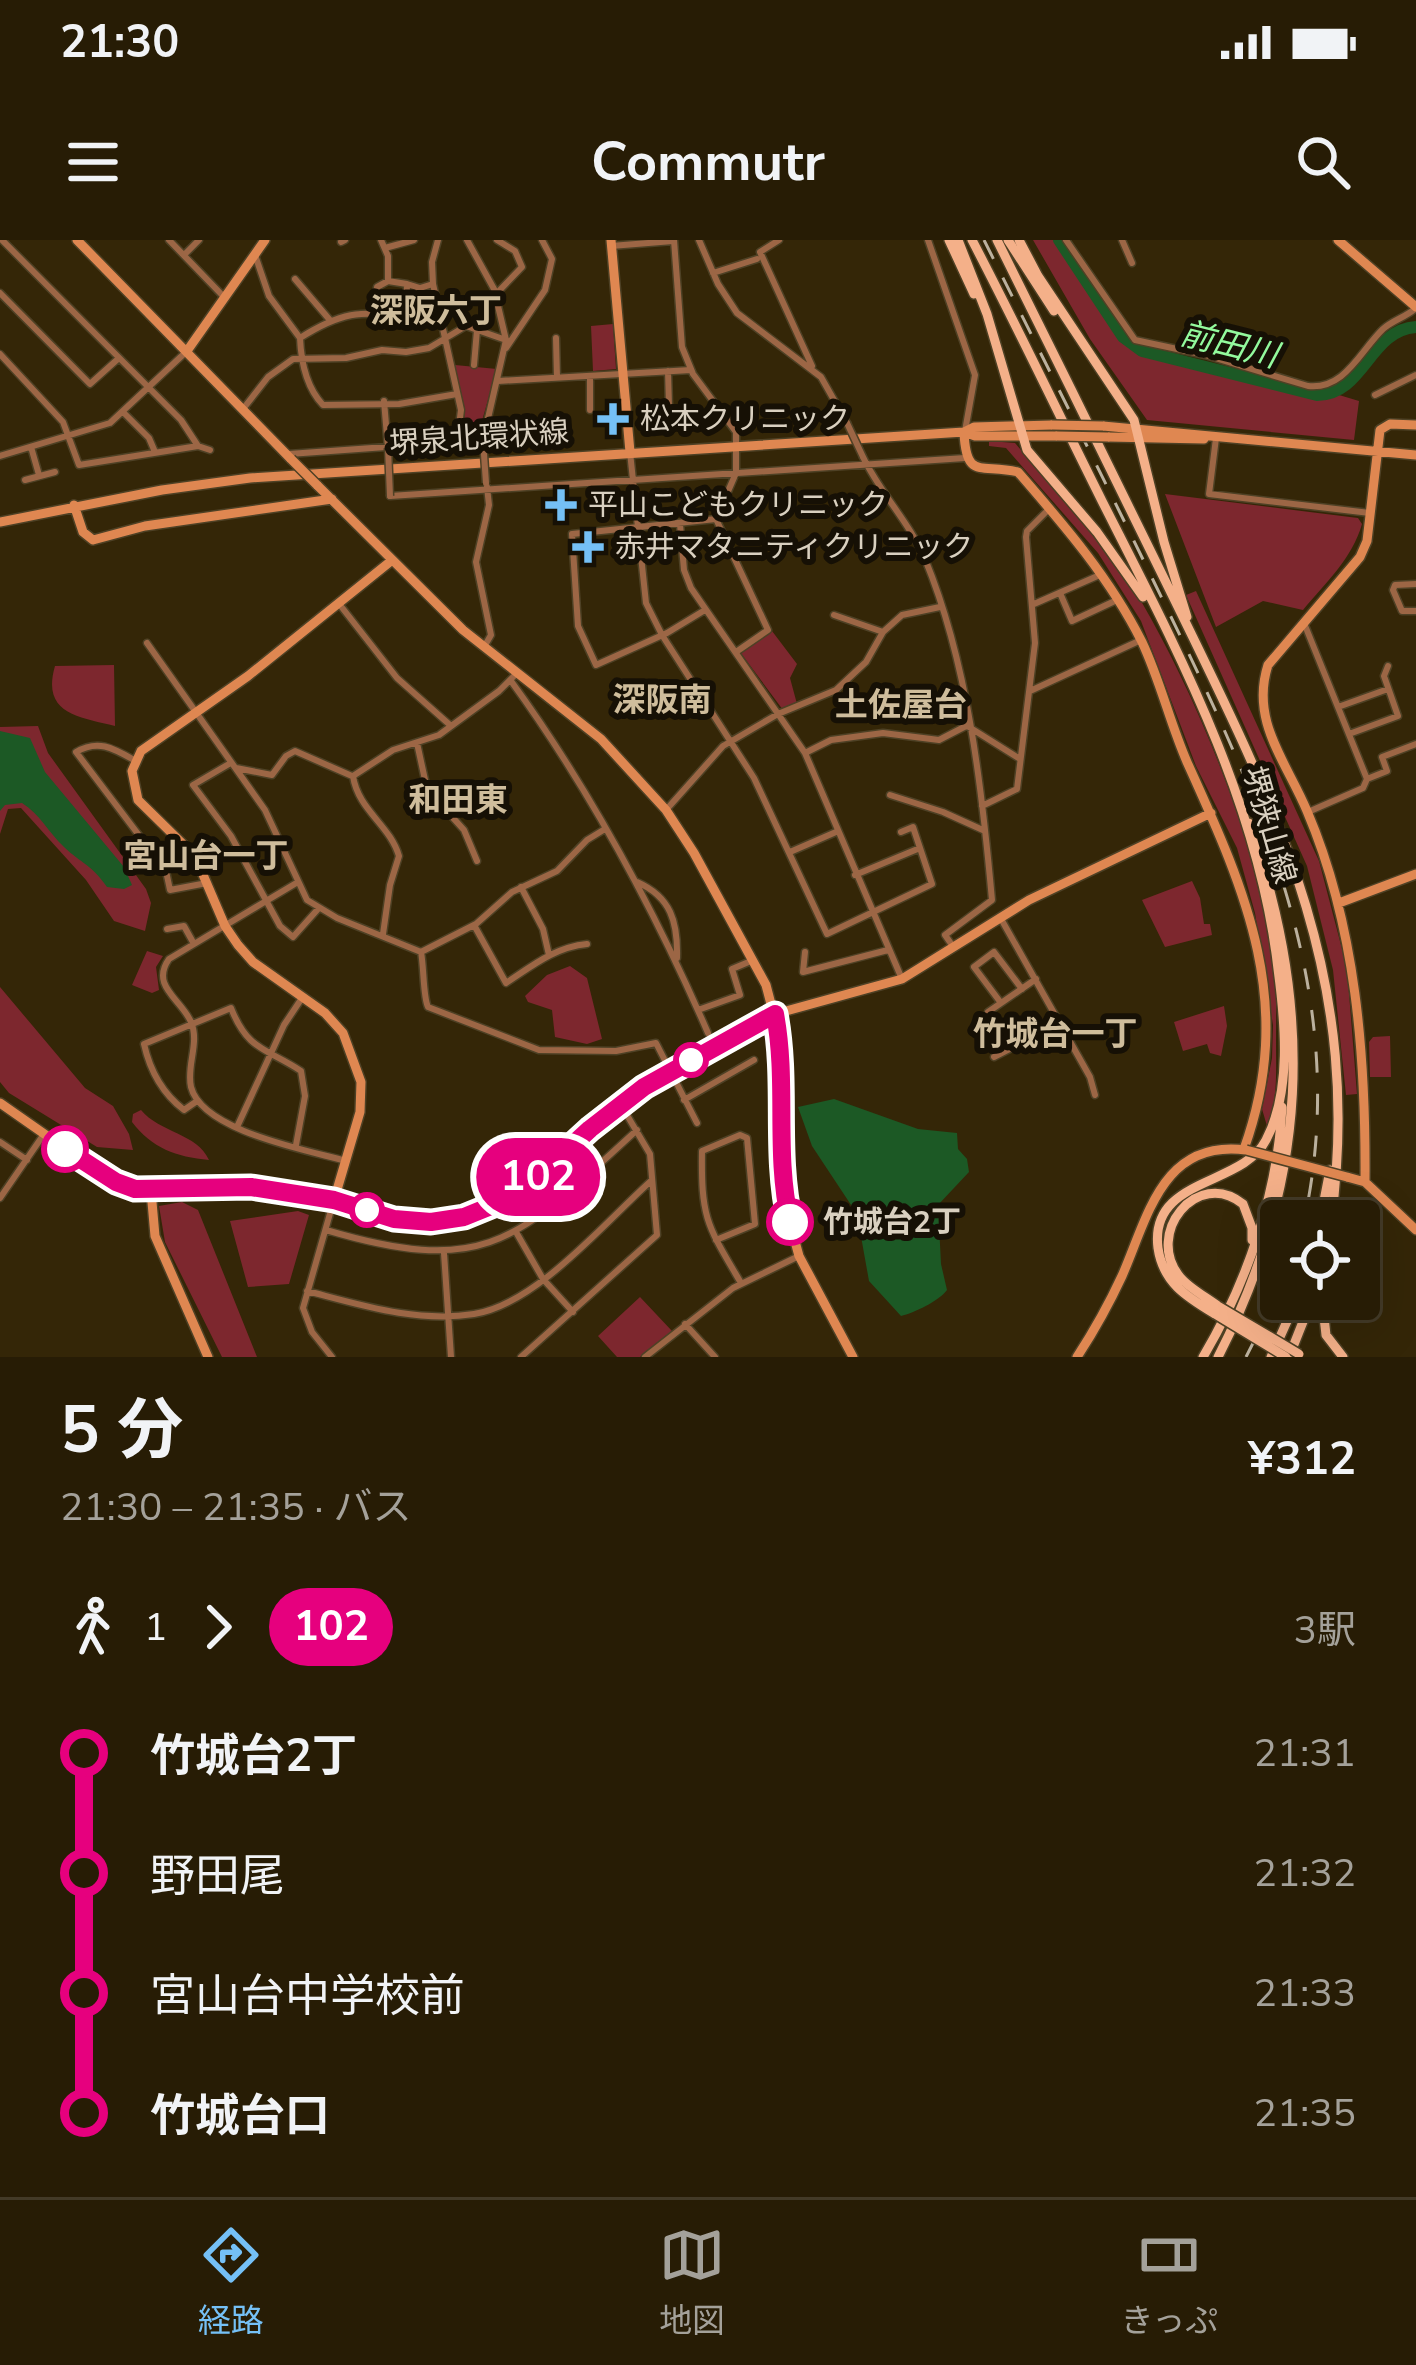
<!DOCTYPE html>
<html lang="ja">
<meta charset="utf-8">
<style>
:root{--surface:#271c05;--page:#332913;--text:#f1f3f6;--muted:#a4a19a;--line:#433a27;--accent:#75c0f6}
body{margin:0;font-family:"Nunito Sans","Noto Sans JP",sans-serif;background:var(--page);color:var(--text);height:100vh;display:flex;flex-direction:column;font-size:45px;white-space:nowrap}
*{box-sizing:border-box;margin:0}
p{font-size:39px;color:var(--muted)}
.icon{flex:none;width:66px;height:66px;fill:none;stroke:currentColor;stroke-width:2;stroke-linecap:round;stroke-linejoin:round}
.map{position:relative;height:1117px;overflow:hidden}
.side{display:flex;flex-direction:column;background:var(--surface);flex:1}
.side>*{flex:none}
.badge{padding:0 24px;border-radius:39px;font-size:42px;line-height:78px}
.buttons{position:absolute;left:1260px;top:960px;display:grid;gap:24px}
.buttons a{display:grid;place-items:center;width:120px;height:120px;border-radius:12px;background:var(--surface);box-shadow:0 12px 48px #0002,0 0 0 3px var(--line);font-size:60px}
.map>.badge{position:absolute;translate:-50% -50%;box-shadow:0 0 0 6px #fff}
.legs{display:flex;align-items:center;gap:18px;height:132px;padding:0 60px;font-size:39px}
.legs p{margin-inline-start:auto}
.head{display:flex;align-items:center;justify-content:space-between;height:204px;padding:0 60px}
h1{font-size:66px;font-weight:700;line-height:90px}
ul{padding:0 60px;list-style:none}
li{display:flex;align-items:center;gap:42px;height:120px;font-size:45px}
li i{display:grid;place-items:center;width:18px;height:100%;margin:0 15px;background:currentColor}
li i::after{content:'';width:30px;height:30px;margin:-15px;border:9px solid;border-radius:50%;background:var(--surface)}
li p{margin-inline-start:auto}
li:first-child i{background:linear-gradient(#0000 50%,currentColor 0)}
li:last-child i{background:linear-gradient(currentColor 50%,#0000 0)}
.status{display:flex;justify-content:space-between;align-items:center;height:84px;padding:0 60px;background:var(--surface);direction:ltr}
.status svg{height:33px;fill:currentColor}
header{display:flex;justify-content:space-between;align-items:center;height:156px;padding:0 60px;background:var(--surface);font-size:54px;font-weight:700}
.tabs{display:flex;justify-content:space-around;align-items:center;height:168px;border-top:3px solid var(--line);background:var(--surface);font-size:33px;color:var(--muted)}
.tabs a{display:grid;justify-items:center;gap:6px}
.tabs .on{color:var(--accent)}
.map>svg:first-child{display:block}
.green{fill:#7d272e}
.water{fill:#1c5925}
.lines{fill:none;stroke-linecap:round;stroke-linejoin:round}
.river{stroke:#1c5925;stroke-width:12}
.street-casing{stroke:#4e4125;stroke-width:9}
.secondary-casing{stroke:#4e4125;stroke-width:12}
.primary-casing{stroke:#4e4125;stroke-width:12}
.street{stroke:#9c6645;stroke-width:6}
.secondary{stroke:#df8751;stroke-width:9}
.primary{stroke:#f4b089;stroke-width:9}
.rail{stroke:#bbb19e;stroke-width:3;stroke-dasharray:21 21;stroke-linecap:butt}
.street-bridge-casing{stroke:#4e4125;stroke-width:9;stroke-linecap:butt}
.secondary-bridge-casing{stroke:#4e4125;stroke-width:12;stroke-linecap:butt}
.primary-bridge-casing{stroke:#4e4125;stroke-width:12;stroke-linecap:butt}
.street-bridge{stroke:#9c6645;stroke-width:6}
.secondary-bridge{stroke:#df8751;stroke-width:9}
.primary-bridge{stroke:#f4b089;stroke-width:9}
.line-1-casing{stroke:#fff;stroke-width:27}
.line-1{stroke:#e6007e;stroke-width:18}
.poi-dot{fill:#75c0f6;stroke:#161005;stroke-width:4.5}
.stop-1-dot{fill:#fff;stroke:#e6007e;stroke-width:6}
.labels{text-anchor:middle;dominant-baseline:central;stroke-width:12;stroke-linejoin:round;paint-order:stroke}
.poi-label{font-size:30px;fill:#d9d0c0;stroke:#161005;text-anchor:start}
.street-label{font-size:30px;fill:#d9d0c0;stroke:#161005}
.stop-label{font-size:30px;font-weight:bold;fill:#d9d0c0;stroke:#161005;text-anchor:start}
.neighbourhood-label{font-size:33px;font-weight:bold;fill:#cfbd9c;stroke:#161005}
.water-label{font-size:33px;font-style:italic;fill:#93fa9d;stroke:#161005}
</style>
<div class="status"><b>21:30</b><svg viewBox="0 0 49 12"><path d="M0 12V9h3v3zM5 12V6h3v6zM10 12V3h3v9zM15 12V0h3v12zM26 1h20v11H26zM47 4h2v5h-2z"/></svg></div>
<header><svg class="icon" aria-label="menu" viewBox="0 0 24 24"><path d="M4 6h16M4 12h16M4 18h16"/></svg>Commutr<svg class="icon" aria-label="search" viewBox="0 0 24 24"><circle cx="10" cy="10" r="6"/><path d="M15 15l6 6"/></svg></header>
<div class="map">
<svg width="1416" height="1117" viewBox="0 0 1416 1117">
<rect width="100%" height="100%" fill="#342607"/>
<!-- green -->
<path class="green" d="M1033,0h21l68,103 22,12 169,42 26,-2 20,6 -5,39 -207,-20 -57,-81z
M613,84l3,45 -23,2 -2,-45z
M455,125l42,4 -20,69 -15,-1 3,-27z
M989,201l26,2c43,51 93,100 126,158 58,100 118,246 133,361 3,27 2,55 2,82 0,26 2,59 -9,82l-5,-17 10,-51 1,-33 -18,-112 -18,-65 -41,-82 -55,-145 -43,-68 -92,-105 -17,-2z
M1165,254l193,24 4,6c-10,35 -36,58 -59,86l-40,-9 -47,26z
M1196,351l123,270 28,107 10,126 -11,1 -13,-125 -26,-104 -121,-271z
M772,391l25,33 -7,14 7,26 -14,6 -43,-58z
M114,425l1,61c-36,-9 -74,-12 -60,-60z
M38,486l10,27 98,136 5,14 -6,28 -31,-10 -28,-41 -65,-72 -13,1 -8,25v-107z
M1192,641l8,17 4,26h6l2,11 -47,12 -23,-47z
M147,711l16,5 -7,11 3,23 -7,3 -20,-8z
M570,726l17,12 15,61 -15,5 -32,-7 -3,-27 -24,-8 -3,-6 22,-21z
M0,747l85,101 28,18 16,28 4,16 -36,-3 -88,-54 -9,-11z
M1224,766l3,20 -6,30 -11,-3 -3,-9 -24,7 -9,-29z
M1390,796l1,41h-21l-1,-35 4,-5z
M141,870c19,23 56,23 68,50 -33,-3 -57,-12 -77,-38l1,-8z
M182,962l16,8 59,147h-35l-57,-115 -6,-36z
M298,971l11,4 -20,69 -41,3 -18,-66z
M640,1057l32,34 -32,26h-23l-19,-21z"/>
<!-- water -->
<path class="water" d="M0,491l30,7 15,34 79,95 8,18 -8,4 -17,-2c-16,-23 -25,-23 -43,-40 -16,-15 -24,-33 -42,-44l-17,2 -5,6z
M834,859l84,30 39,4 1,16 9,10 2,13 -31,33 3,59 6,26c-8,11 -33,23 -46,26l-32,-35 -12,-67 -45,-68 -14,-39z"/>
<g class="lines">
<!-- river -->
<path class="river" d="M1059,0l64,97 19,14 175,44c47,0 52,-65 99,-68"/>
<!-- street casing -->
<g class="street-casing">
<path id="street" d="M2,0l179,180 17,26
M169,0l56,58
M381,0l7,16v25
M467,0l27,49 12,51
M674,0l8,107 11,27 43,58v41l-20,46 52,111 -32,22
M699,0l19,44 19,29 84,64 26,46
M779,0l-19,12 52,114
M928,0l47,135 -10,56
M1066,0l69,100 70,15 103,31c37,4 52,-35 75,-57 10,-9 23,-12 33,-21
M1122,0l10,23
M341,2l4,-2
M611,6l62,-5
M385,8l29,-8
M184,15l15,-15
M255,15l14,41 31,42
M713,33l44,-14
M295,39l34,40
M433,44l-1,-22 6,-22
M0,53l90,91 29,-26
M496,54l26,-27 -7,-16 -18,-11
M374,72l3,-25 11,-6 19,3
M556,98l1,39
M506,108l39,-58 7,-31 -10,-19
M0,114l63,68 16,43 119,-19 12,4
M474,125l3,-35
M668,131l1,35
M590,136v34
M498,141l193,-11
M457,154l-58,10 -76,1c-17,-18 -22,-44 -23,-67 41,-26 59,-27 106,-23l1,-31 13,4 13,-4 28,126 -4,31
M1375,155l41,-20
M384,161l4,47
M243,169l25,-32 25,-18 53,-1 36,-8 24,2 23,-4 37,-22 40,14 -23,100 -194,14
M124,173l25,25 6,14
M1216,198l-7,56 161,19
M31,207l8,28
M630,212l16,151 16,32 92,143 73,156 105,-50 -12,-36 -65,27
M0,216l110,-33 77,-72
M863,217c17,36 47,66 62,102 43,104 57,230 67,341l-47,35 7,10
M25,240l30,-8
M390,256l575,-38
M680,284l4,46 7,18 114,165 97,226
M1416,344l-21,1 -2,5 9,21h14
M1060,353l12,28 45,-21
M1034,364l68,-30
M340,365l57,73 53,47
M705,370l-38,23 -71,32 -18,-39 -6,-92 144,-15
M834,375l49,17
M1304,383l63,156
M147,403l118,167 42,90 30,18 84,34
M484,407l7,-12 -15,-73 13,-57 -2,-18
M511,441c80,110 143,228 197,352
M1030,451l111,-51
M1338,467l50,-18
M969,487l51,32
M1349,494l49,-18 -14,-40 4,-10
M417,503l10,46 37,41 13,31
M805,513l26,-13 52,-7 56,7 29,-15
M134,520c-21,-12 -36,-21 -58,-8l90,119 4,19 37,-7
M229,524l-36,21 38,51 49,90 13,11 25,-28
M236,528l36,7 14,-19 9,-5 57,25
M890,555l53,17 42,19
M982,566l35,-17 18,-146 -9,-106 1,-6 22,-22
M666,570l57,-64 55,-32 58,-24 30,-28 17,-30 19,-17 38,-8
M1308,572l55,-24 4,-9 20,-8 -5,-14 34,-13
M901,592l12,-5 7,21
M790,612l46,-20
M298,642l-129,77c-19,27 12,40 22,63 9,21 -5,44 0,65 11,44 116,63 155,74
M637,642c34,15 41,40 40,76
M521,647l22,42 6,26
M1000,677l90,160 5,18
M474,685l32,58c26,-17 49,-36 81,-39
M167,689l17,-3 10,18
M383,694l7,-49 9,-29c-9,-31 -41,-46 -46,-80l40,-26 46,-15 60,-44 18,-18
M421,712c3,15 2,45 7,55l111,43 77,1 40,-8 41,80
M421,712l55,-28 36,-32 45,-21 30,-31 18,-11
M805,712l-2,20 85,-22
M1001,763l-27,-36 20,-15 28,37
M698,770l42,-15 -8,-26 19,-8
M988,772l48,-33
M994,817l66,-34
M684,860l70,-40
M197,861l-13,9c-22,-17 -34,-39 -40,-66l87,-36c17,43 35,40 70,63l4,25 -9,49
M237,887l47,-102 18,-27
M0,902l27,18
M0,958l44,-64
M326,990c165,49 193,7 311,-100
M516,992l27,47 30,33
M716,1000l39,-16 -8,-86 -7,-3 -38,16c-1,68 5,74 39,132
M444,1013l7,104
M307,1051c54,14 110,32 167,23 63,-10 131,-92 178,-134
M685,1084l30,33
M332,1117l-20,-25 -9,-24 30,-105
M521,1117l136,-122 -7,-81 -29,-49
M645,1117l88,-69 66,-32"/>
</g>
<!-- secondary casing -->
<g class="secondary-casing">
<path id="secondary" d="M77,0l214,219
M611,0l19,212
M1338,0l78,67
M187,111l78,-111
M1103,186l313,29
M964,192c2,49 17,31 54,40 46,53 92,106 124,170 18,38 28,81 45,120 60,132 109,242 57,387
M964,192l11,4h82
M1108,197l96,2
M317,245l146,145 138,109 65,71 28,43 72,132 12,46 2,142 10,50 9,33 54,101
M74,265l9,27 10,8 52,-14 187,-27
M0,282l162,-32 88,-12 714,-46 10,-5 78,-2
M1339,663l77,-29
M0,863l103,72 32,14 149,1 110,29 37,3 33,-5 54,-22 102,-92 129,-77 26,-12 127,-35 127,-79 182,-87
M1347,937l18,5 51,48
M1365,942c1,-125 -9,-256 -58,-371 -21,-50 -57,-90 -39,-146l92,-108 7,-16 13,-111 10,-6 26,1
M151,951l4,45 53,121
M334,960l26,-88 1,-30 -18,-49 -18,-20 -72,-51 -15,-17 -13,-19 -30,-70 -57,-56 -6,-29 9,-20 107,-75 143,-115
M1077,1117c17,-26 32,-53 45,-81 26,-59 40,-137 124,-126"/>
</g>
<!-- primary casing -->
<g class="primary-casing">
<path id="primary" d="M949,0l25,54
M958,0l29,74 40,136 70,82 46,65
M972,0c45,86 87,175 130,261 75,148 157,301 176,468 7,52 14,122 -12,171 -24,47 -117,37 -108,108 5,35 29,49 57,66
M997,0c62,125 124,249 185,375 100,204 181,371 149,606
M1008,0l46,71
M1019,0l19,36 96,144 30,122 23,75
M1320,981l10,-51
M1322,1059l4,36 17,22
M1218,1066c-12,-9 -29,-18 -38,-29 -36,-43 17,-110 63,-73l9,24v12
M1203,1117c44,-74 75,-164 79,-250
M1218,1117c91,-177 97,-347 31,-534
M1271,1117l26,-58
M1289,1117l23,-58"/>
</g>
<!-- street -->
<use href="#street" class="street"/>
<!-- secondary -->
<use href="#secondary" class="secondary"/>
<!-- primary -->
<use href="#primary" class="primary"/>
<!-- rail -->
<path class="rail" d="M984,0c57,114 114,227 170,342 99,203 201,407 150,639
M1246,1117l35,-69"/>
<!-- street-bridge casing -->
<g class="street-bridge-casing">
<path id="street-bridge" d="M847,183l16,34
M483,200l3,43
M388,208l2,48"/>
</g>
<!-- secondary-bridge casing -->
<g class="secondary-bridge-casing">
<path id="secondary-bridge" d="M1052,185l51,1
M1057,196l51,1
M291,219l26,26
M1246,910l101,27"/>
</g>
<!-- primary-bridge casing -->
<g class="primary-bridge-casing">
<path id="primary-bridge" d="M1218,1066l81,48
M1215,1074l71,43"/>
</g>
<!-- street-bridge -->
<use href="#street-bridge" class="street-bridge"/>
<!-- secondary-bridge -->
<use href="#secondary-bridge" class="secondary-bridge"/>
<!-- primary-bridge -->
<use href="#primary-bridge" class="primary-bridge"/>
</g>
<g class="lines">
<!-- line-1 casing -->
<g class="line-1-casing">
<path id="line-1" d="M65,909l51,33 19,7 116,-2 83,13 60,19 37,3 33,-5 54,-22 72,-66 54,-42 131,-73c13,70 -1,137 15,208"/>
</g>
<!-- line-1 -->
<use href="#line-1" class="line-1"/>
</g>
<!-- markers -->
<g class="poi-dot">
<path d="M607 161h12v12h12v12h-12v12h-12v-12h-12v-12h12z"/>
<path d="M555 247h12v12h12v12h-12v12h-12v-12h-12v-12h12z"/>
<path d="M582 289h12v12h12v12h-12v12h-12v-12h-12v-12h12z"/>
</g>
<g class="stop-1-dot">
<circle cx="691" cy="820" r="15"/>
<circle cx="65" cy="909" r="21"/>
<circle cx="367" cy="970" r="15"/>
<circle cx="790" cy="982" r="21"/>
</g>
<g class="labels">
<!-- poi labels -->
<g class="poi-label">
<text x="640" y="179">松本クリニック</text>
<text x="588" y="265">平山こどもクリニック</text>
<text x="615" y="307">赤井マタニティクリニック</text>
</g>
<!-- street labels -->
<g class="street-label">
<text transform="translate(479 198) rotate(-4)">堺泉北環状線</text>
<text transform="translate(1269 585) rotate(74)">堺狭山線</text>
</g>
<!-- stop labels -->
<g class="stop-label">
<text x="823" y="982">竹城台2丁</text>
</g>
<!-- neighbourhood labels -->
<g class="neighbourhood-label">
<text x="436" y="71">深阪六丁</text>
<text x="662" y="460">深阪南</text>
<text x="901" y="465">土佐屋台</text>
<text x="458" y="560">和田東</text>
<text x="206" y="616">宮山台一丁</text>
<text x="1055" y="794">竹城台一丁</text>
</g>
<!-- water labels -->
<g class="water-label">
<text transform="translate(1229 105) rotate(14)">前田川</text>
</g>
</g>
</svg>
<div class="buttons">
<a><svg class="icon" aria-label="locate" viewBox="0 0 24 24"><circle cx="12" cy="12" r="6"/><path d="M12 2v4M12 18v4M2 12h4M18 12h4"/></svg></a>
</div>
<b class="badge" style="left:538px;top:937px;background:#e6007e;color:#fff">102</b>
</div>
<section class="side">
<div class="head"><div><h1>5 分</h1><p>21:30 – 21:35 · バス</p></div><b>¥312</b></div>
<div class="legs"><svg class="icon" aria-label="walk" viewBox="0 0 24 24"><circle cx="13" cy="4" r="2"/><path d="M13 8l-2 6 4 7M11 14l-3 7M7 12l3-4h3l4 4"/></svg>1<svg class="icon" aria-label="forward" viewBox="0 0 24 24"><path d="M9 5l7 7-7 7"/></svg><b class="badge" style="background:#e6007e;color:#fff">102</b><p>3駅</p></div>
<ul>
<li><i style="color:#e6007e"></i><b>竹城台2丁</b><p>21:31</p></li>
<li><i style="color:#e6007e"></i><span>野田尾</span><p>21:32</p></li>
<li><i style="color:#e6007e"></i><span>宮山台中学校前</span><p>21:33</p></li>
<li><i style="color:#e6007e"></i><b>竹城台口</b><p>21:35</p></li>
</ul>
</section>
<nav class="tabs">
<a class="on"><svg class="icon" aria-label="directions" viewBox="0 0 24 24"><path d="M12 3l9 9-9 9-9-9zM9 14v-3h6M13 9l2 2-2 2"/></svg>経路</a>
<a><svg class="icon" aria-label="map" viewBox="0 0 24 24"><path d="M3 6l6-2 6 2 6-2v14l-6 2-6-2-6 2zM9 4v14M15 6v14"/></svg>地図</a>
<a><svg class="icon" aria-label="tickets" viewBox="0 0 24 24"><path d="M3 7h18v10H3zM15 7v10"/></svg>きっぷ</a>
</nav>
